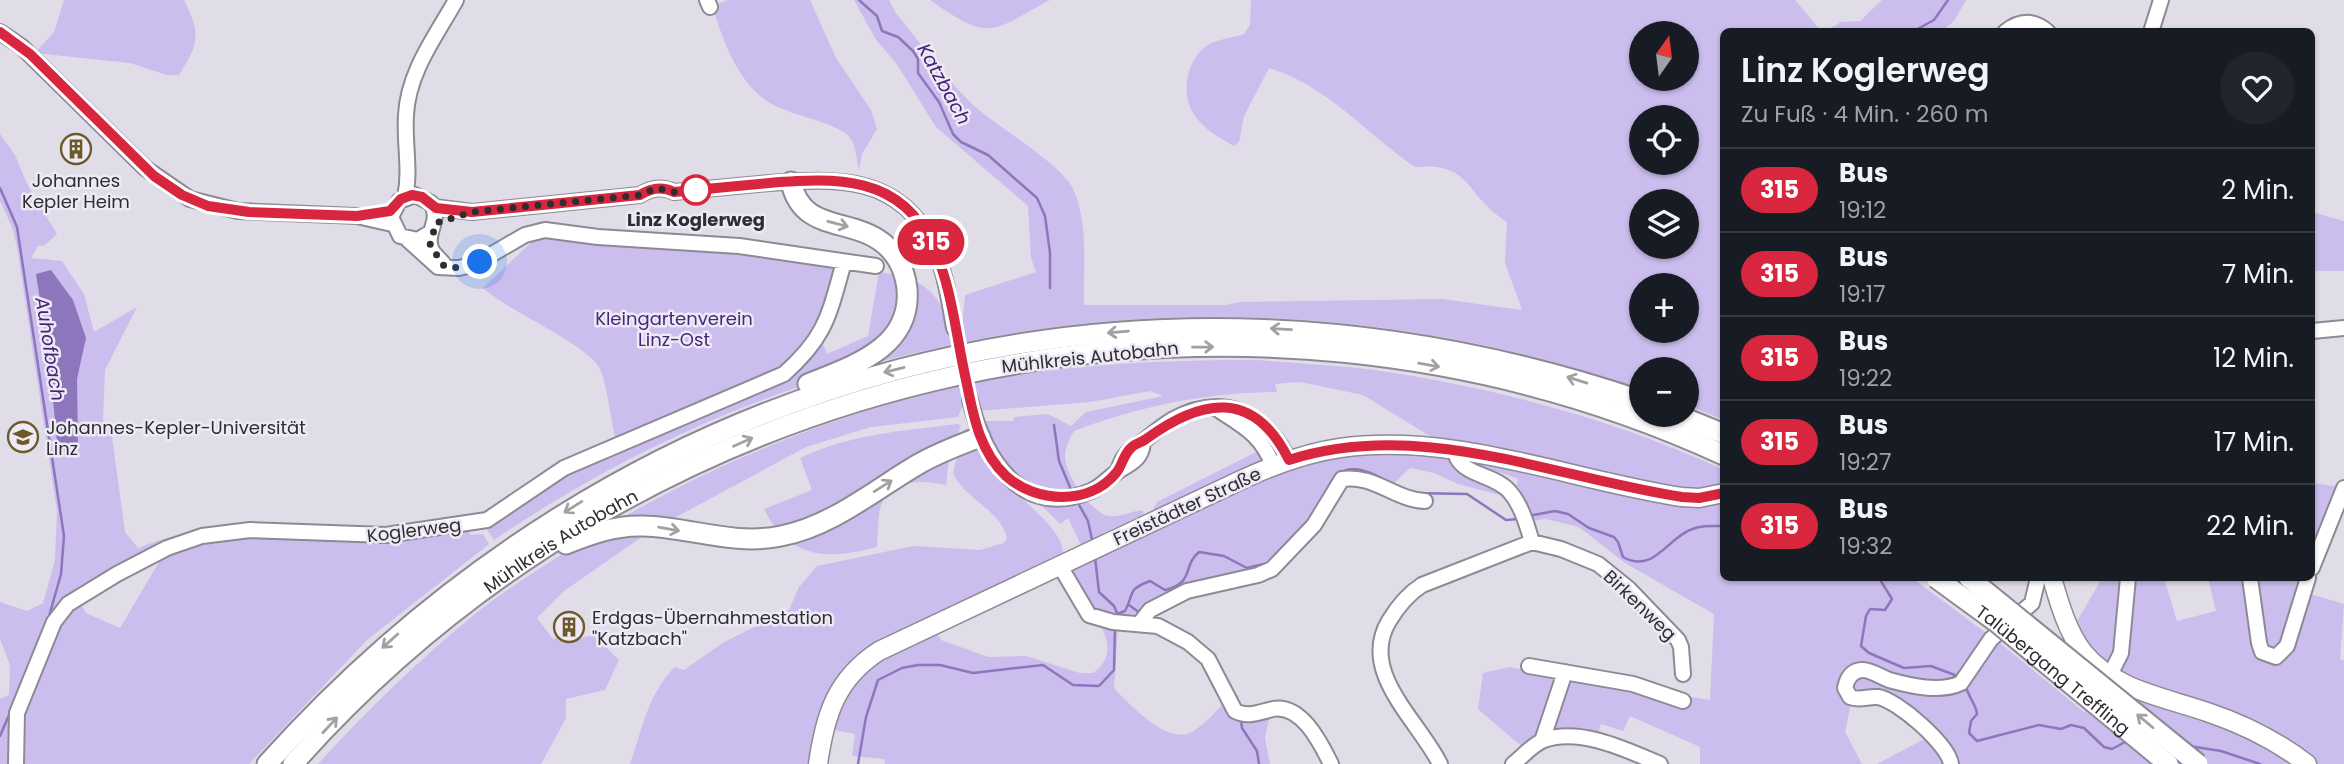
<!DOCTYPE html>
<html lang="de">
<meta charset="utf-8">
<style>
:root{--surface:#171b24;--page:#20242c;--text:#f1f3f6;--muted:#9ea1a6;--line:#363941}
body{margin:0;font-family:Poppins,sans-serif;background:var(--page);color:var(--text);height:100vh;display:flex;flex-direction:column;font-size:26px;white-space:nowrap}
*{box-sizing:border-box;margin:0}
p{font-size:23px;color:var(--muted)}
.icon{flex:none;width:38px;height:38px;fill:none;stroke:currentColor;stroke-width:2;stroke-linecap:round;stroke-linejoin:round}
.map{position:relative;flex:1;overflow:hidden}
.details{position:absolute;left:1720px;top:28px;width:595px;height:553px;display:flex;flex-direction:column;background:var(--surface);border-radius:10px;box-shadow:0 2px 5px #0004}
.details>*{flex:none}
.badge{padding:0 14px;border-radius:23px;font-size:24px;line-height:46px}
.needle{width:46px;rotate:14deg}
.fabs{position:absolute;left:1629px;top:21px;display:grid;gap:14px}
.fabs a{display:grid;place-items:center;width:70px;height:70px;border-radius:50%;background:var(--surface);box-shadow:0 2px 5px #0004;font-size:35px}
.you{position:absolute;width:35px;height:35px;margin:-18px;border:5px solid #fff;border-radius:50%;background:#1a73e8;box-shadow:0 0 0 10px #1a73e833}
.map>.badge{position:absolute;translate:-50% -50%;box-shadow:0 0 0 4px #fff}
.round{display:grid;place-items:center;flex:none;width:74px;height:74px;border-radius:37px;background:var(--page)}
.summary{display:flex;align-items:center;justify-content:space-between;height:119px;padding:0 21px}
h1{font-size:33px;font-weight:600;line-height:52px}
ul{padding:0;list-style:none}
li{display:flex;align-items:center;gap:21px;height:84px;padding:0 21px;border-top:2px solid var(--line)}
li div{flex:1}
li b{display:block;font-size:26px}
li em{font-style:normal}
li .badge{min-width:77px;font-weight:700;text-align:center}
.map>svg:first-child{display:block}
.green{fill:#cbbded;fill-rule:evenodd}
.water{fill:#8d76bc}
.lines{fill:none;stroke-linecap:round;stroke-linejoin:round}
.stream{stroke:#8d76bc;stroke-width:2.5}
.minor-tunnel{stroke:#bcbac4;stroke-width:14;stroke-dasharray:14 7;stroke-linecap:butt}
.minor-casing{stroke:#8d8a95;stroke-width:18}
.major-casing{stroke:#8d8a95;stroke-width:21}
.highway-casing{stroke:#8d8a95;stroke-width:23}
.minor{stroke:#fff;stroke-width:14}
.major{stroke:#fff;stroke-width:18}
.highway{stroke:#fff;stroke-width:19}
.highway-bridge-casing{stroke:#8d8a95;stroke-width:23;stroke-linecap:butt}
.highway-bridge{stroke:#fff;stroke-width:19}
.oneway{stroke:#a1a0a3}
.line-casing{stroke:#fff;stroke-width:16}
.line{stroke:#d7263d;stroke-width:10}
.walk{stroke:#2e2d32;stroke-width:7;stroke-dasharray:0 12.6}
.stop-dot{fill:#fff;stroke:#d7263d;stroke-width:3.5}
.labels{text-anchor:middle;dominant-baseline:central;stroke-width:5;stroke-linejoin:round;paint-order:stroke}
.poi-label{font-size:18px;fill:#2e2d32;stroke:#edeaf5;text-anchor:start}
.stop-label{font-size:18px;font-weight:bold;fill:#2e2d32;stroke:#edeaf5}
.park-label{font-size:18px;fill:#48267a;stroke:#edeaf5}
.street-label{font-size:18px;fill:#2e2d32;stroke:#edeaf5}
.water-label{font-size:19px;font-style:italic;fill:#462378;stroke:#edeaf5}
</style>
<div class="map">
<svg width="2344" height="764" viewBox="0 0 2344 764">
<rect width="100%" height="100%" fill="#e0dde8"/>
<!-- green -->
<path class="green" d="M64,0h120c17,34 15,44 -5,75h-12l-37,-12 -95,-10 19,-21z
M728,0h82l26,58 35,52 6,19 -15,25 -3,16c-2,-9 -3,-23 -8,-31 -12,-18 -63,-22 -87,-40 -29,-22 -41,-60 -52,-93z
M854,0h35l7,13c24,30 47,62 75,90 24,23 90,60 102,86 16,34 10,80 11,116h143l12,-3 203,-3 80,11 -17,-47 2,-41c-44,-28 -34,-60 -92,-55 -50,-34 -87,-81 -146,-99l-25,48 -5,26 -5,4c-14,-8 -28,-15 -38,-29 -17,-20 -10,-58 12,-72 9,-6 25,-7 36,-11l6,-9 1,-25h544l26,31 -97,1v388l-37,-15v-36h-45l-1,20c-385,-134 -809,-80 -1147,151l-7,-10 51,-44 207,-91 74,-52 5,3 3,8 41,-18 11,-64c42,7 58,15 71,57l12,-3 3,-31 71,-23 -5,-14 -3,-52 -92,-79 -40,-64 -20,-23zM1642,33h45v46h-45zM1642,117h45v46h-45zM1642,201h45v46h-45zM1642,285h45v46h-45z
M930,0h120c-61,33 -60,42 -120,0z
M1882,0h84l-12,21 -12,10h-116l15,-9 19,-1z
M0,134l15,21 13,31 29,48 -12,11 -7,1 -7,12 31,3 22,33 10,38 43,-25 -32,63 -2,49 9,18 13,95 13,16c43,-17 81,-24 127,-22l-54,6 -133,61 -43,71 -23,100h-12v-65l9,-4 1,-30 -10,-26v-37l27,9 16,-8 12,-43 2,-49 -39,-258 -5,-24 -13,-28z
M2312,212l32,9v50h-32z
M538,236l196,14 101,15 1,4 -13,56 -41,45 -166,71c-4,-15 -10,-63 -17,-74 -17,-26 -88,-54 -116,-79z
M1257,360c48,4 97,6 144,14 110,18 222,49 323,96v16l-28,6 -258,-51 -75,-46 -63,-13 -25,2 2,8c-71,1 -137,14 -203,39 -5,8 -9,17 -9,26 0,17 27,57 44,59 10,2 23,-5 33,-6l2,4 -41,19 -1,4 -20,10 -14,-29 -8,6 -57,-57 -23,-46h33l1,-4 34,-3 23,12 15,-14 77,-16 -13,-5 -60,11 -113,9 -12,-11 -7,17 -87,10 -65,20 -154,83 -88,61 -27,27 16,21 5,-2 11,4 24,-6 26,25 -14,30 -39,9v19l-25,46h-223c49,-54 101,-104 157,-150 29,-23 61,-43 92,-63 143,-91 304,-155 473,-179 72,-10 144,-12 217,-12z
M957,424l4,1 -12,34 -3,26c-21,-5 -53,-7 -64,18 -5,12 -4,31 -5,44 -48,13 -88,13 -113,-38l48,-19 -12,-32c50,-24 102,-27 157,-34z
M968,428c13,10 22,40 37,55 15,16 61,48 58,72l-207,102c-32,30 -40,65 -46,107h-180c13,-36 17,-69 45,-97l9,3 40,-28 65,-32 10,-23 18,-21 96,-20 67,4 24,-7 3,-5c-7,-29 -43,-39 -54,-65l11,-43z
M1289,440l2,12 -139,60 5,-10 97,-49z
M1345,452l102,2 49,31 11,12 -49,-13 -24,-11 -24,-5 -18,17 -37,-11 -29,26 -56,67 -112,35 -30,15 -35,-6 -21,-31 -2,-11 206,-98z
M1470,458l254,40v80h188l78,58 -17,28 -25,21 -96,-15 -1,33 -6,29 17,32h-162v-17l-70,-31 -7,15 -22,-7 -5,15 -47,-4 16,-51 6,-6 139,22 4,-86 -89,-51 -46,-36 -33,-8 -17,2 -14,-29 3,-13 -39,-14 -1,4 -12,-8z
M2312,483l29,4 -29,72z
M465,527l6,8 12,-1 6,10 -122,96 -118,124h-230l-1,-37 32,-90 28,-38 8,14 34,15 45,-76 46,-15z
M2102,578h23l-7,69 -9,17 -22,-23 -11,-18z
M2134,578h30l13,43 39,-10 -8,-33h38l11,74 22,8 28,-67 37,11 -4,55 4,2v103h-389l-31,-41 -69,-30 -6,-13 7,-8 93,17 46,-50 89,73 39,-43z
M2253,578h52l-22,71h-18z
M1100,624l18,3 -4,61c15,16 54,58 78,44 12,-7 23,-20 33,-30l45,12 -5,24 5,26h-385l-1,-5 -32,-3 3,-22 -25,-5 9,-31 35,-37 61,-32 6,11 47,17 38,-1 54,17h13c19,-14 17,-30 7,-49z
M1509,667l49,9 -21,61 -11,13 -48,-41 5,-36z
M1930,736l18,28h-71z"/>
<!-- water -->
<path class="water" d="M51,270l22,30 13,38 -9,41 1,71 -20,2 -9,-93 -13,-85z"/>
<g class="lines">
<!-- stream -->
<path class="stream" d="M859,0l18,16 5,15 16,6 15,14 5,8v14l21,29 14,32 8,8 27,13 49,43 8,18 5,37v35
M1912,32l22,-12 14,-20
M0,188l17,39 47,309 -3,38 -13,46
M1054,425l5,36 13,31
M1326,492c15,-39 46,-19 72,-5
M1414,493l53,1 39,26 12,-1
M1077,501l11,20 5,23
M1528,516l27,-5 13,3 21,14 25,9 4,5 5,15c30,17 44,-18 67,-27 11,-5 23,-4 34,-4
M1302,529l15,-20
M1095,557l4,35 15,14 3,7
M1879,578l13,21 -7,11 -15,-1 -4,7 -5,30 8,7 35,15 27,-2 29,11
M1129,605l11,8
M1117,614l8,-3c10,-18 1,-21 25,-30l15,9c30,-7 17,-24 34,-38l25,4 23,12 21,-5
M1966,686c2,11 10,18 11,28l-6,7 -2,12 8,8 62,-16 22,4 10,-4 13,3 20,19 8,2 15,-8
M1241,719l1,9 15,23 2,13
M0,736l12,-28
M2189,746l32,5 39,13
M858,764l8,-47 12,-37 24,-12 16,-3h22l33,8 70,-8 30,20 26,1 15,-16 1,-44"/>
<!-- minor-tunnel -->
<path class="minor-tunnel" d="M954,328l16,72"/>
<!-- minor casing -->
<g class="minor-casing">
<path id="minor" d="M707,0l3,7
M0,32l22,15 123,121 45,31 48,12 119,5 35,8
M2005,32c15,-12 29,-12 43,0
M2151,32l10,-32
M405,197c6,-27 -1,-54 1,-82 2,-43 30,-79 50,-115
M434,207l38,5 168,-17c11,-7 22,-9 34,-3 32,-3 64,-6 96,-9 66,-5 130,-8 163,62 12,25 16,55 21,83
M431,232l-13,8 -18,-4 -9,-19 8,-16 16,-6 16,8c11,18 -6,28 0,45 2,7 10,11 14,18
M407,239l31,28 21,1 16,-4 50,-29 20,-5 53,7 141,9 137,20
M2312,331l32,-3
M970,400c14,57 51,121 121,91 11,-5 17,-13 26,-19 13,-9 25,-12 26,-30
M1217,409c26,17 45,26 56,57
M1118,471c5,-18 13,-22 27,-31 9,-7 17,-14 27,-20 51,-28 92,-8 117,40
M1532,542l29,7 37,15 31,25 49,51 3,7 2,27
M1060,566l29,49 24,7 45,4 30,16 20,17 27,52c14,7 24,1 38,-2 29,-5 48,35 58,55
M2312,568l32,-80
M2250,578l9,65 3,9 14,5 11,-11 21,-68
M1139,624l11,-14 37,-19 71,-16 14,-6 42,-44 28,-46c32,-5 53,21 83,22
M1529,666l104,18 50,17
M2110,675l11,-22 7,-75
M1542,741l23,-69
M16,764l1,-51 37,-91 14,-18 49,-30 50,-26 35,-12 48,-6 136,5 101,-15 77,-52 220,-94c43,-38 45,-60 60,-112
M1440,764c-21,-43 -82,-92 -51,-143 9,-15 19,-27 33,-36l110,-43c-5,-17 -11,-38 -23,-51 -14,-16 -42,-15 -52,-33l1,-7
M1513,764c9,-7 20,-20 31,-24 36,-13 83,10 116,24
M1951,764c-3,-20 -54,-64 -73,-67 -10,-1 -18,4 -28,0l-5,-9c2,-10 7,-18 18,-18 8,0 18,7 26,10 22,6 51,13 72,3l30,-44 41,-36 6,-25"/>
</g>
<!-- major casing -->
<g class="major-casing">
<path id="major" d="M2052,578c7,24 15,53 31,74 31,38 81,45 124,60 36,12 70,29 100,52
M818,764c7,-49 18,-85 61,-113l360,-170c32,-15 65,-28 101,-33 115,-16 230,32 342,49l17,1 25,-5"/>
</g>
<!-- highway casing -->
<g class="highway-casing">
<g id="highway">
<path d="M791,182c11,51 59,35 92,61 14,11 22,28 24,46 5,59 -55,77 -99,95"/>
<path d="M1677,415l47,19"/>
<path d="M566,544c25,-10 50,-19 77,-18 47,1 90,20 138,10 51,-10 92,-45 136,-71 20,-12 42,-20 63,-28"/>
<path d="M267,764c356,-396 870,-535 1375,-363"/>
<path id="s1" d="M293,764c355,-401 942,-533 1431,-309"/>
</g>
</g>
<!-- minor -->
<use href="#minor" class="minor"/>
<!-- major -->
<use href="#major" class="major"/>
<!-- highway -->
<use href="#highway" class="highway"/>
<!-- highway-bridge casing -->
<g class="highway-bridge-casing">
<g id="highway-bridge">
<path id="s2" d="M1936,578l59,43 173,143"/>
<path d="M1969,578l229,186"/>
</g>
</g>
<!-- highway-bridge -->
<use href="#highway-bridge" class="highway-bridge"/>
</g>
<!-- one-way arrows -->
<defs><path id="oneway-shaft" d="M-6 0H5M1.5-3L5.5 0L1.5 3" fill="none" stroke-width="1.6" stroke-linecap="round" stroke-linejoin="round" transform="scale(1.75)"/></defs>
<g class="oneway">
<use href="#oneway-shaft" transform="translate(838 224) rotate(15)"/>
<use href="#oneway-shaft" transform="translate(1281 329) rotate(-177)"/>
<use href="#oneway-shaft" transform="translate(1118 332) rotate(175)"/>
<use href="#oneway-shaft" transform="translate(1203 347) rotate(-1)"/>
<use href="#oneway-shaft" transform="translate(1429 365) rotate(10)"/>
<use href="#oneway-shaft" transform="translate(894 370) rotate(166)"/>
<use href="#oneway-shaft" transform="translate(1577 380) rotate(-163)"/>
<use href="#oneway-shaft" transform="translate(743 442) rotate(-24)"/>
<use href="#oneway-shaft" transform="translate(883 486) rotate(-32)"/>
<use href="#oneway-shaft" transform="translate(573 507) rotate(148)"/>
<use href="#oneway-shaft" transform="translate(669 529) rotate(10)"/>
<use href="#oneway-shaft" transform="translate(390 641) rotate(138)"/>
<use href="#oneway-shaft" transform="translate(2145 721) rotate(-140)"/>
<use href="#oneway-shaft" transform="translate(330 725) rotate(-47)"/>
</g>
<g class="lines">
<!-- line casing -->
<g class="line-casing">
<path id="line" d="M0,32l30,22 124,122 28,19 26,11 41,6 108,4 33,-5 11,-12 11,-4 10,2 14,11 36,4 168,-17c11,-7 22,-9 34,-3 31,-3 63,-6 95,-9 66,-5 132,-9 164,63 19,41 23,90 33,134 7,34 13,71 40,96 30,27 83,30 110,-3 7,-8 7,-19 16,-26 4,-4 9,-4 14,-8 56,-41 108,-50 143,21 131,-42 263,17 393,37l17,1 25,-5"/>
</g>
<!-- line -->
<use href="#line" class="line"/>
<!-- walk -->
<path class="walk" d="M480,262l-21,6 -15,-2 -14,-21 6,-22 36,-11 168,-17 17,-7 17,4 22,-2"/>
</g>
<!-- icons -->
<defs>
<g id="building-ring" transform="scale(1.575)"><circle r="9.5" fill="#edeaf5" stroke="#6d5a29" stroke-width="1.5"/><path d="M-4-6H4V6H1V3H-1V6H-4ZM-2.5-4.3h1.7v1.8h-1.7ZM.8-4.3h1.7v1.8H.8ZM-2.5-1h1.7V.8h-1.7ZM.8-1h1.7V.8H.8Z" fill="#6d5a29"/></g>
<g id="university-ring" transform="scale(1.575)"><circle r="9.5" fill="#edeaf5" stroke="#6d5a29" stroke-width="1.5"/><path d="M0-5L7-2L0 1L-7-2ZM-4 1L0 2.5L4 1V4Q0 6-4 4Z" fill="#6d5a29"/></g>
</defs>
<g fill-rule="evenodd">
<use href="#building-ring" x="76" y="149"/>
<use href="#university-ring" x="23" y="437"/>
<use href="#building-ring" x="569" y="627"/>
</g>
<!-- markers -->
<circle class="stop-dot" cx="696" cy="190" r="14"/>
<g class="labels">
<!-- poi labels -->
<g class="poi-label">
<text x="76" y="180" text-anchor="middle">Johannes<tspan x="76" dy="21">Kepler Heim</tspan></text>
<text x="46" y="427">Johannes-Kepler-Universität<tspan x="46" dy="21">Linz</tspan></text>
<text x="592" y="617">Erdgas-Übernahmestation<tspan x="592" dy="21">"Katzbach"</tspan></text>
</g>
<!-- stop labels -->
<g class="stop-label">
<text x="696" y="219">Linz Koglerweg</text>
</g>
<!-- park labels -->
<g class="park-label">
<text x="674" y="318">Kleingartenverein<tspan x="674" dy="21">Linz-Ost</tspan></text>
</g>
<!-- street labels -->
<g class="street-label">
<text transform="translate(1090 357) rotate(-6)">Mühlkreis Autobahn</text>
<text transform="translate(1187 506) rotate(-25)">Freistädter Straße</text>
<text transform="translate(414 530) rotate(-7)">Koglerweg</text>
<text stroke="none"><textPath href="#s1" startOffset="350">Mühlkreis Autobahn</textPath></text>
<text transform="translate(1640 605) rotate(44)">Birkenweg</text>
<text stroke="none"><textPath href="#s2" startOffset="149">Talübergang Treffling</textPath></text>
</g>
<!-- water labels -->
<g class="water-label">
<text transform="translate(944 84) rotate(61)">Katzbach</text>
<text transform="translate(50 349) rotate(81)">Auhofbach</text>
</g>
</g>
</svg>
<div class="fabs">
<a><svg class="needle" viewBox="-14 -14 28 28"><path d="M0-13l5 13h-10z" fill="#e53935"/><path d="M0 13l5-13h-10z" fill="#9ea1a6"/></svg></a>
<a><svg class="icon" aria-label="locate" viewBox="0 0 24 24"><circle cx="12" cy="12" r="6"/><path d="M12 2v4M12 18v4M2 12h4M18 12h4"/></svg></a>
<a><svg class="icon" aria-label="layers" viewBox="0 0 24 24"><path d="M12 4l9 5-9 5-9-5zM3 14l9 5 9-5"/></svg></a>
<a>+</a>
<a>−</a>
</div>
<div class="you" style="left:480px;top:262px"></div>
<b class="badge" style="left:931px;top:242px;background:#d7263d;color:#fff">315</b>
<section class="details">
<div class="summary"><div><h1>Linz Koglerweg</h1><p>Zu Fuß · 4 Min. · 260 m</p></div><a class="round"><svg class="icon" aria-label="heart" viewBox="0 0 24 24"><path d="M12 20l-8-8c-3-5 5-10 8-4 3-6 11-1 8 4z"/></svg></a></div>
<ul>
<li><span class="badge" style="background:#d7263d;color:#fff">315</span><div><b>Bus</b><p>19:12</p></div><em>2 Min.</em></li>
<li><span class="badge" style="background:#d7263d;color:#fff">315</span><div><b>Bus</b><p>19:17</p></div><em>7 Min.</em></li>
<li><span class="badge" style="background:#d7263d;color:#fff">315</span><div><b>Bus</b><p>19:22</p></div><em>12 Min.</em></li>
<li><span class="badge" style="background:#d7263d;color:#fff">315</span><div><b>Bus</b><p>19:27</p></div><em>17 Min.</em></li>
<li><span class="badge" style="background:#d7263d;color:#fff">315</span><div><b>Bus</b><p>19:32</p></div><em>22 Min.</em></li>
</ul>
</section>
</div>
